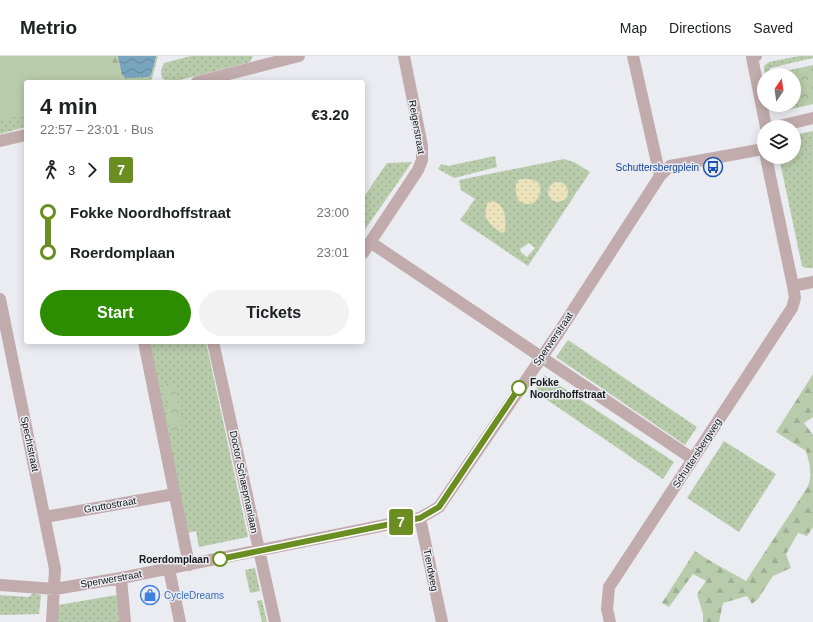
<!DOCTYPE html>
<meta charset="utf-8">
<style>
:root{--surface:#fff;--page:#f2f2f2;--text:#202124;--muted:#757577;--line:#e0e0e0;--accent:#2d8d00}
body{margin:0;font-family:Helvetica,sans-serif;background:var(--page);color:var(--text);height:100vh;display:flex;flex-direction:column;font-size:15px;white-space:nowrap}
*{box-sizing:border-box;margin:0}
p{font-size:13px;color:var(--muted)}
.icon{flex:none;width:22px;height:22px;fill:none;stroke:currentColor;stroke-width:2;stroke-linecap:round;stroke-linejoin:round}
.map{position:relative;flex:1;overflow:hidden}
.drawer{position:absolute;left:24px;top:24px;width:341px;height:264px;display:flex;flex-direction:column;background:var(--surface);border-radius:4px;box-shadow:0 2px 10px #0003}
.drawer>*{flex:none}
.badge{padding:0 8px;border-radius:3px;font-size:14px;line-height:26px}
.needle{width:26px;rotate:13deg}
.controls{position:absolute;left:757px;top:12px;display:grid;gap:8px}
.controls a{display:grid;place-items:center;width:44px;height:44px;border-radius:50%;background:var(--surface);box-shadow:0 2px 10px #0003;font-size:20px}
.map>.badge{position:absolute;translate:-50% -50%;box-shadow:0 0 0 2px #fff}
.legs{display:flex;align-items:center;gap:6px;height:44px;padding:0 16px;font-size:13px}
.legs p{margin-inline-start:auto}
.overview{display:flex;align-items:center;justify-content:space-between;height:68px;padding:0 16px}
h1{font-size:22px;font-weight:600;line-height:30px}
.action{display:flex;gap:8px;margin-top:auto;padding:8px 16px}
.action a{flex:1;height:46px;border-radius:24px;background:var(--accent);color:#fff;font-size:16px;font-weight:600;line-height:46px;text-align:center}
.action a+a{background:var(--page);color:var(--text)}
ul{padding:0 16px;list-style:none}
li{display:flex;align-items:center;gap:14px;height:40px;font-size:15px}
li i{display:grid;place-items:center;width:6px;height:100%;margin:0 5px;background:currentColor}
li i::after{content:'';width:10px;height:10px;margin:-5px;border:3px solid;border-radius:50%;background:var(--surface)}
li p{margin-inline-start:auto}
li:first-child i{background:linear-gradient(#0000 50%,currentColor 0)}
li:last-child i{background:linear-gradient(currentColor 50%,#0000 0)}
header{display:flex;align-items:center;gap:24px;box-sizing:border-box;height:56px;padding:0 20px;background:var(--surface);border-bottom:1px solid var(--line)}
header strong{font-size:19px}
nav{display:flex;gap:22px;margin-inline-start:auto;font-size:14px}
.map>svg:first-child{display:block}
.grass{fill:url(#grass-dots);fill-rule:evenodd}
.forest{fill:url(#forest-firs)}
.sand{fill:url(#sand-dots)}
.park{fill:url(#park-crowns)}
.pitch{fill:#b8cbaa}
.water{fill:url(#water-waves)}
.lines{fill:none;stroke-linecap:round;stroke-linejoin:round}
.minor{stroke:#c2abad;stroke-width:12}
.line-1-casing{stroke:#fff;stroke-width:9}
.line-1{stroke:#6b8e23;stroke-width:6}
.stop-1-dot{fill:#fff;stroke:#6b8e23;stroke-width:2}
.labels{text-anchor:middle;dominant-baseline:central;stroke-width:3;stroke-linejoin:round;paint-order:stroke}
.street-label{font-size:10px;fill:#161618;stroke:#eaecf1}
.transit-label{font-size:10px;fill:#164399;stroke:#eaecf1;text-anchor:end}
.stop-label{font-size:10px;font-weight:bold;fill:#161618;stroke:#eaecf1;text-anchor:start}
.shop-label{font-size:10px;fill:#366cbe;stroke:#eaecf1;text-anchor:start}
</style>
<header>
<strong>Metrio</strong>
<nav><a>Map</a><a>Directions</a><a>Saved</a></nav>
</header>
<div class="map">
<svg width="813" height="566" viewBox="0 0 813 566">
<defs>
<pattern id="grass-dots" width="8" height="8" patternUnits="userSpaceOnUse"><rect width="8" height="8" fill="#b8cbaa"/><path d="M2 2h.1M6 6h.1" fill="none" stroke="#9dae92" stroke-width="1.8" stroke-linecap="round"/></pattern>
<pattern id="forest-firs" width="22" height="20" patternUnits="userSpaceOnUse"><rect width="22" height="20" fill="#b8cbaa"/><path d="M5 1l3.5 6h-7zM16 11l3.5 6h-7z" fill="#9dae92"/></pattern>
<pattern id="sand-dots" width="8" height="8" patternUnits="userSpaceOnUse"><rect width="8" height="8" fill="#ece3bd"/><path d="M2 2h.1M6 6h.1" fill="none" stroke="#cac2a2" stroke-width="1.8" stroke-linecap="round"/></pattern>
<pattern id="park-crowns" width="20" height="18" patternUnits="userSpaceOnUse"><rect width="20" height="18" fill="#b8cbaa"/><path d="M2 6a3 3 0 1 1 6 0M12 15a3 3 0 1 1 6 0" fill="none" stroke="#9dae92"/></pattern>
<pattern id="water-waves" width="16" height="10" patternUnits="userSpaceOnUse"><rect width="16" height="10" fill="#78a4bd"/><path d="M0 5q4-4 8 0t8 0" fill="none" stroke="#618599"/></pattern>
</defs>
<rect width="100%" height="100%" fill="#eaecf1"/>
<!-- grass -->
<path class="grass" d="M117,0h41l-7,26h-28z
M191,0h62l-3,6 -78,20h-4l-6,-4 -1,-8 3,-7z
M799,0h14v2l-43,10v7h-5l-1,-9 5,-4z
M26,55v16l-26,7v-16z
M813,75v137h-7l-4,-2 -23,-109h15v-22z
M495,100l2,11 -43,11 -16,-9 3,-5 7,2z
M564,103l10,3 16,10 -62,94 -68,-46 15,-21 -14,-9 -2,-10zM554,126l9,1 4,15 -8,3zM529,187l6,5 -8,9 -6,-5 -1,-3z
M412,106l-48,69 -1,-1v-32l24,-35z
M568,284l129,87 -12,18 -129,-88z
M149,286h57l42,195 -49,10 -3,-16 -8,2z
M544,319l130,87 -11,17 -129,-88z
M724,385l52,33 -37,58 -52,-34z
M255,512l5,23 -10,2 -5,-23z
M33,537l8,2 -2,19 -39,1v-20l29,2z
M117,539l2,27h-62l1,-17z
M262,544l5,22h-5l-5,-21z"/>
<!-- forest -->
<path class="forest" d="M103,0h14l6,26 -10,-4z
M813,318v43l-9,6 9,12v92l-6,9 -9,-3 -12,21 5,14 -18,8 -15,23 -6,5 -5,-8 -24,7 -4,19h-16v-8l-6,-20 9,-13 -13,-7 -24,33 -7,-4 33,-52c17,12 34,20 51,30l61,-93c6,-13 3,-23 -1,-37l-30,-19z"/>
<!-- sand -->
<path class="sand" d="M523,123c4,0 9,0 13,2 11,6 0,33 -18,19 -2,-6 -4,-13 0,-20z
M548 136a10 10 0 1 1 20 0a10 10 0 1 1-20 0Z
M492,145c14,3 14,18 13,30l-3,2 -10,-7 -7,-10 2,-13z"/>
<!-- park -->
<path class="park" d="M813,9v39l-30,7 -1,-6h12v-30h-18v-2z
M174,327l10,46 -13,3 -8,-48z"/>
<!-- pitch -->
<path class="pitch" d="M0,0h111l6,22 -2,4h-89v31l-26,7z"/>
<!-- water -->
<path class="water" d="M118,0h38l-5,19 -3,2 -22,1 -4,-3z"/>
<g class="lines">
<!-- minor -->
<path class="minor" d="M633,0l27,120
M756,0l-4,1 14,70
M197,26l102,-26
M775,71l38,-9
M0,85l26,-6
M370,186l323,217
M363,197l55,-83 4,-10v-14l-18,-90
M793,230l20,-4
M0,243l55,270 -3,53
M144,286l45,223
M213,286l62,280
M45,461l130,-23
M420,462l22,104
M169,513l11,53
M121,522l4,44
M0,529l55,4 66,-11 299,-60 19,-11 120,-175 101,-156 10,-10 94,-17
M610,566l-3,-13 2,-22 183,-279 3,-10 -2,-12 -27,-129"/>
</g>
<g class="lines">
<!-- line-1 casing -->
<g class="line-1-casing">
<path id="line-1" d="M220,503l200,-41 19,-11 80,-119"/>
</g>
<!-- line-1 -->
<use href="#line-1" class="line-1"/>
</g>
<!-- icons -->
<defs>
<g id="bus-ring" transform="scale(1)"><circle r="9.5" fill="#eaecf1" stroke="#1a4fb4" stroke-width="1.5"/><path d="M-5-6H5V4H4V6H2V4H-2V6H-4V4H-5ZM-3.5-4V0h7V-4ZM-3.5 1.2v1.5H-2V1.2ZM2 1.2v1.5H3.5V1.2Z" fill="#1a4fb4"/></g>
<g id="shop-ring" transform="scale(1)"><circle r="9.5" fill="#eaecf1" stroke="#3f7fe0" stroke-width="1.5"/><path d="M-5-2.5h2.3a2.7 3.5 0 0 1 5.4 0H5L5.5 6h-11ZM-1.5-2.5h3a1.5 2.3 0 0 0-3 0Z" fill="#3f7fe0"/></g>
</defs>
<g fill-rule="evenodd">
<use href="#bus-ring" x="713" y="111"/>
<use href="#shop-ring" x="150" y="539"/>
</g>
<!-- markers -->
<g class="stop-1-dot">
<circle cx="519" cy="332" r="7"/>
<circle cx="220" cy="503" r="7"/>
</g>
<g class="labels">
<!-- street labels -->
<g class="street-label">
<text transform="translate(417 71) rotate(80)">Reigerstraat</text>
<text transform="translate(553 283) rotate(-56)">Sperwerstraat</text>
<text transform="translate(30 388) rotate(78)">Spechtstraat</text>
<text transform="translate(697 397) rotate(-57)">Schuttersbergweg</text>
<text transform="translate(244 426) rotate(78)">Doctor Schaepmanlaan</text>
<text transform="translate(110 449) rotate(-10)">Gruttostraat</text>
<text transform="translate(431 514) rotate(79)">Tiendweg</text>
<text transform="translate(111 523) rotate(-10)">Sperwerstraat</text>
</g>
<!-- transit labels -->
<g class="transit-label">
<text x="699" y="111">Schuttersbergplein</text>
</g>
<!-- stop labels -->
<g class="stop-label">
<text x="530" y="326">Fokke<tspan x="530" dy="12">Noordhoffstraat</tspan></text>
<text x="209" y="503" text-anchor="end">Roerdomplaan</text>
</g>
<!-- shop labels -->
<g class="shop-label">
<text x="164" y="539">CycleDreams</text>
</g>
</g>
</svg>
<div class="controls">
<a><svg class="needle" viewBox="-14 -14 28 28"><path d="M0-13l5 13h-10z" fill="#e53935"/><path d="M0 13l5-13h-10z" fill="#757577"/></svg></a>
<a><svg class="icon" aria-label="layers" viewBox="0 0 24 24"><path d="M12 4l9 5-9 5-9-5zM3 14l9 5 9-5"/></svg></a>
</div>
<b class="badge" style="left:401px;top:466px;background:#6b8e23;color:#fff">7</b>
<section class="drawer">
<div class="overview"><div><h1>4 min</h1><p>22:57 – 23:01 · Bus</p></div><b>€3.20</b></div>
<div class="legs"><svg class="icon" aria-label="walk" viewBox="0 0 24 24"><circle cx="13" cy="4" r="2"/><path d="M13 8l-2 6 4 7M11 14l-3 7M7 12l3-4h3l4 4"/></svg>3<svg class="icon" aria-label="forward" viewBox="0 0 24 24"><path d="M9 5l7 7-7 7"/></svg><b class="badge" style="background:#6b8e23;color:#fff">7</b></div>
<ul>
<li><i style="color:#6b8e23"></i><b>Fokke Noordhoffstraat</b><p>23:00</p></li>
<li><i style="color:#6b8e23"></i><b>Roerdomplaan</b><p>23:01</p></li>
</ul>
<div class="action"><a>Start</a><a>Tickets</a></div>
</section>
</div>
